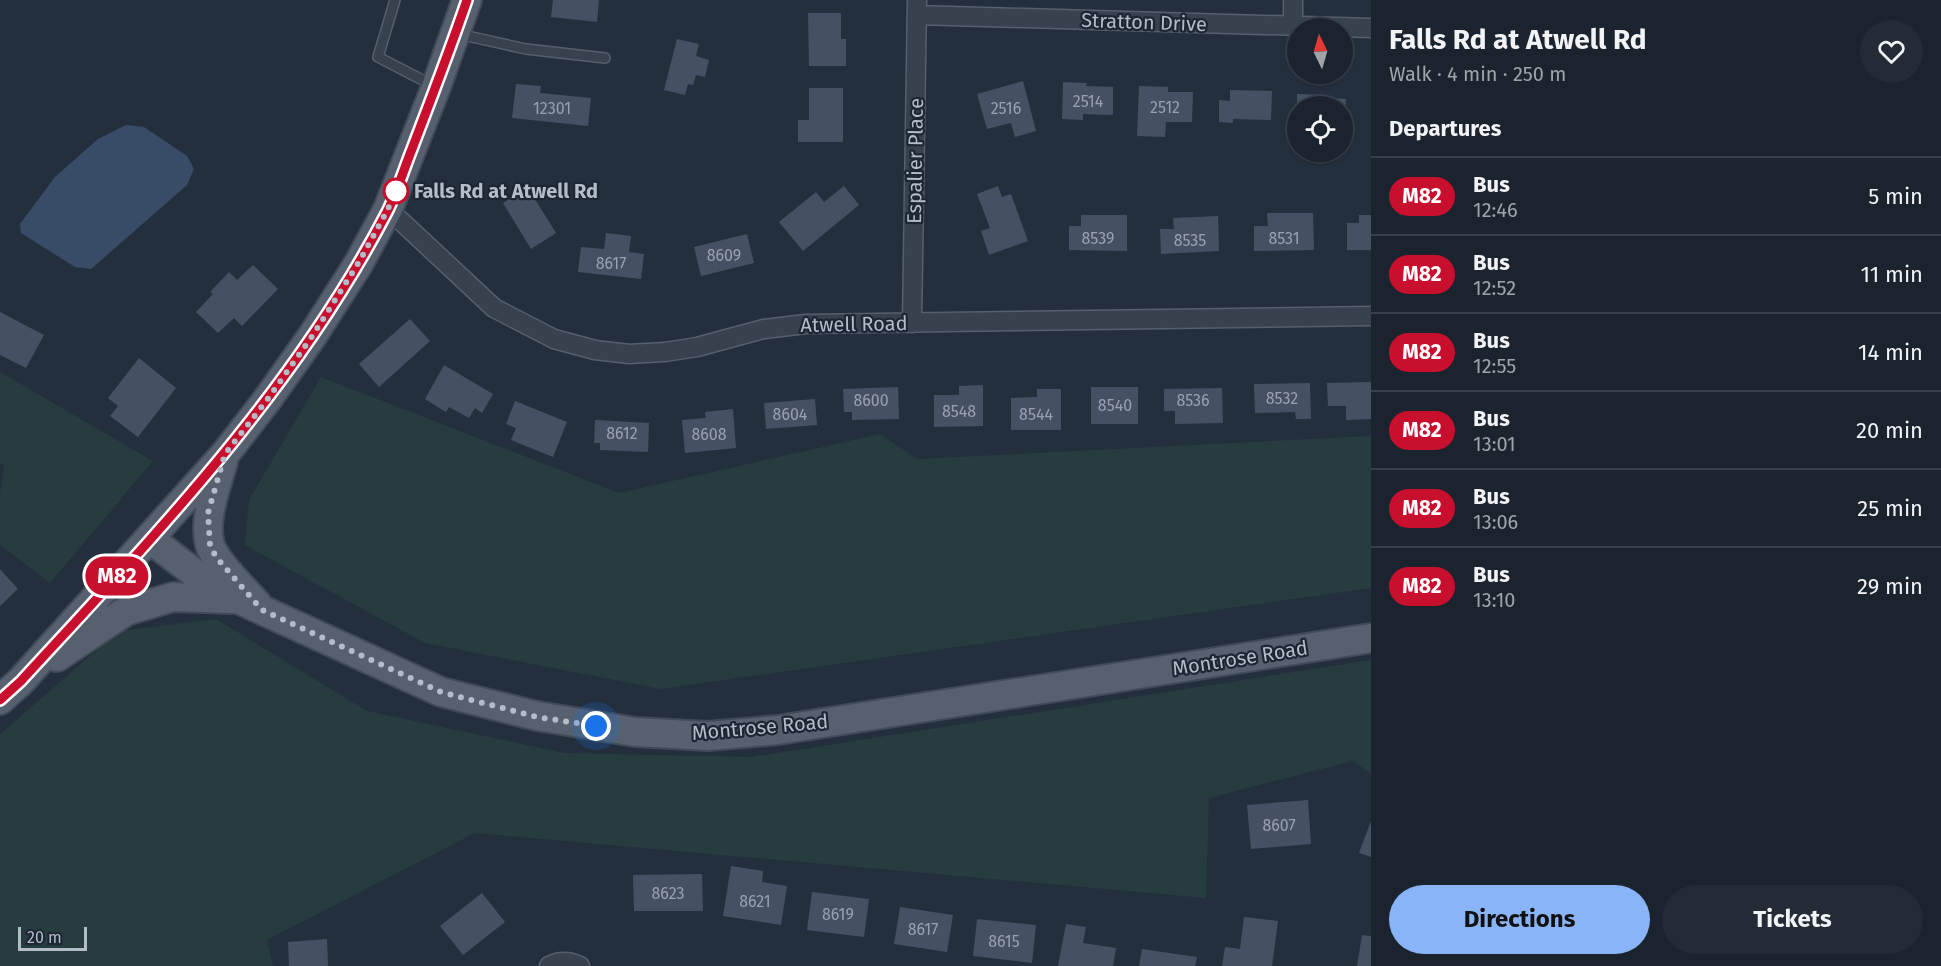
<!DOCTYPE html>
<meta charset="utf-8">
<style>
:root{--surface:#1b232e;--page:#242b36;--text:#f1f3f6;--muted:#a0a4aa;--line:#39404a;--accent:#8ab4f8}
body{margin:0;font-family:"Fira Sans",sans-serif;background:var(--page);color:var(--text);height:100vh;display:flex;flex-direction:column;font-size:22px;white-space:nowrap}
*{box-sizing:border-box;margin:0}
p{font-size:20px;color:var(--muted)}
.icon{flex:none;width:33px;height:33px;fill:none;stroke:currentColor;stroke-width:2;stroke-linecap:round;stroke-linejoin:round}
.map{position:relative;flex:1;overflow:hidden}
.details{display:flex;flex-direction:column;background:var(--surface);width:570px}
.details>*{flex:none}
.badge{padding:0 12px;border-radius:20px;font-size:21px;line-height:39px}
.needle{width:39px;rotate:355deg}
.buttons{position:absolute;left:1287px;top:18px;display:grid;gap:12px}
.buttons a{display:grid;place-items:center;width:66px;height:66px;border-radius:50%;background:var(--surface);box-shadow:0 2px 4px #0004,0 0 0 2px var(--line);font-size:30px}
.scale{position:absolute;left:18px;bottom:15px;width:69px;box-sizing:border-box;padding-left:6px;border:3px solid #b4bcc9;border-top:0;font-size:16px;line-height:21px;white-space:nowrap;color:#b4bcc9;-webkit-text-stroke:4px #1d2633;paint-order:stroke}
.you{position:absolute;width:30px;height:30px;margin:-15px;border:4px solid #fff;border-radius:50%;background:#1a73e8;box-shadow:0 0 0 9px #1a73e833}
.map>.badge{position:absolute;translate:-50% -50%;box-shadow:0 0 0 3px #fff}
h2{padding:0 18px;font-size:22px;line-height:54px}
.round{display:grid;place-items:center;flex:none;width:63px;height:63px;border-radius:32px;background:var(--page)}
.overview{display:flex;align-items:center;justify-content:space-between;height:102px;padding:0 18px}
h1{font-size:28px;font-weight:700;line-height:45px}
.action{display:flex;gap:12px;margin-top:auto;padding:12px 18px}
.action a{flex:1;height:69px;border-radius:36px;background:var(--accent);color:#111;font-size:24px;font-weight:700;line-height:69px;text-align:center}
.action a+a{background:var(--page);color:var(--text)}
ul{padding:0;list-style:none}
li{display:flex;align-items:center;gap:18px;height:78px;padding:0 18px;border-top:2px solid var(--line)}
li div{flex:1}
li b{display:block;font-size:22px}
li em{font-style:normal}
li .badge{min-width:66px;font-weight:700;text-align:center}
main{display:flex;flex:1;min-height:0}
.map>svg:first-child{display:block}
.green{fill:#263c3f}
.water{fill:#394c67}
.building{fill:#455162}
.lines{fill:none;stroke-linecap:round;stroke-linejoin:round}
.lane-casing{stroke:#565f6c;stroke-width:12}
.street-casing{stroke:#565f6c;stroke-width:21}
.primary-casing{stroke:#414a57;stroke-width:32}
.lane{stroke:#38414e;stroke-width:9}
.street{stroke:#38414e;stroke-width:18}
.primary{stroke:#56606e;stroke-width:28}
.line-casing{stroke:#fff;stroke-width:14}
.line{stroke:#c8102e;stroke-width:9}
.walk{stroke:#b4bcc9;stroke-width:6;stroke-dasharray:0 10.8}
.stop-dot{fill:#fff;stroke:#c8102e;stroke-width:3}
.labels{text-anchor:middle;dominant-baseline:central;stroke-width:4.5;stroke-linejoin:round;paint-order:stroke}
.number-label{font-size:16px;fill:#98a1af}
.street-label{font-size:20px;fill:#b4bcc9;stroke:#1d2633}
.stop-label{font-size:20px;font-weight:bold;fill:#b4bcc9;stroke:#1d2633;text-anchor:start}
</style>
<main>
<div class="map">
<svg width="1371" height="966" viewBox="0 0 1371 966">
<rect width="100%" height="100%" fill="#242f3e"/>
<!-- green -->
<path class="green" d="M0,372l153,89 -103,122 -50,-38v-51l4,-28 -4,-3z
M321,377l298,116 261,-59 37,25 454,-23v152l-710,101 -236,-46 -180,-98 4,-45z
M216,619l151,92 198,42 187,4 619,-97v114l-18,-13 -144,37 -3,100 -731,-65 -208,107 6,26h-273v-232l119,-103z"/>
<!-- water -->
<path class="water" d="M126,125l18,2 43,29 7,13 -7,16 -96,84 -16,-2 -54,-34 -1,-9 35,-47 43,-38z"/>
<!-- building -->
<path class="building" d="M553,0h46l-2,22 -46,-5z
M808,13h33v26h5v27h-37z
M677,39l22,5 -3,12 13,4 -4,17 -9,-2 -3,10 -5,-1 -3,11 -21,-5z
M1023,81l13,50 -21,6 -4,-14 -24,6 -10,-35z
M1063,82l24,1 -1,3 27,1v28l-30,-1v6l-21,-1z
M516,84l25,2 -1,7 51,5 -3,28 -76,-8z
M1139,86l29,1v5h25l-1,30h-26l-1,15 -28,-1z
M809,88h34v54h-45v-22h11z
M1230,90l42,1 -1,29 -38,-1v4l-14,-1v-22l11,1z
M1297,94l31,1v3l18,1 -1,30h-3v-23h-45z
M844,186l15,19 -56,46 -24,-29 37,-30 8,10z
M998,186l4,11 9,-3 17,47 -39,14 -8,-24 9,-3 -13,-34z
M528,188l28,45 -25,16 -28,-46z
M1267,213h46l1,37 -60,1v-25h14z
M1081,215h46v36l-58,-1v-24h12z
M1359,215h12v35h-24v-27h12z
M1218,216l1,35 -58,3 -1,-25h14l-1,-11z
M606,233l25,3 -2,16 15,2 -3,25 -63,-7 3,-25 23,2z
M747,234l7,29 -53,13 -7,-29z
M253,265l25,24 -36,37 -8,-8 -16,15 -22,-21 17,-18 -3,-2 19,-20 8,8z
M0,312l44,23 -18,33 -26,-13z
M410,319l20,22 -51,46 -20,-23z
M139,358l37,30 -38,49 -28,-21 8,-10 -10,-8z
M444,365l49,29 -11,19 -7,-5 -6,10 -20,-11 -3,5 -21,-13z
M1371,382v37l-25,1v-14h-18l-1,-23z
M1310,383l1,36h-15l-1,-7 -40,1 -1,-29z
M983,385v41l-49,1v-32h25v-9z
M898,387l1,32 -47,1v-8h-8l-1,-23z
M1091,387h47v37h-47z
M1222,388l1,35 -48,1v-13h-11v-22z
M1037,389h24v41h-50v-32l26,-1z
M815,399l2,26 -51,4 -2,-26z
M515,401l52,21 -14,35 -42,-17 5,-12 -10,-4z
M733,409l3,39 -51,5 -3,-33 24,-2 -1,-6z
M595,420l54,3 -1,29 -48,-2v-7h-6z
M0,569l18,20 -18,17z
M1308,800l3,44 -60,5 -4,-44z
M1371,821v36l-12,-4z
M731,866l32,5 -1,11 25,4 -6,39 -58,-9z
M702,874l1,37h-69l-1,-36z
M812,892l57,7 -5,38 -57,-7z
M482,893l23,29 -42,33 -23,-29z
M900,907l53,8 -6,37 -53,-8z
M1244,917l34,4 -6,45h-50l3,-19 15,2z
M977,919l59,6 -4,38 -59,-7z
M1066,924l20,3 -3,16 33,5 -3,18h-55z
M1362,935l9,1v30h-14z
M327,939l1,27h-39l-1,-24z
M1142,949l55,8 -2,9h-56z"/>
<g class="lines">
<!-- lane casing -->
<g class="lane-casing">
<path id="lane" d="M395,0l-17,57 56,29
M458,34l68,15 79,9"/>
</g>
<!-- street casing -->
<g class="street-casing">
<path id="street" d="M917,15l454,13
M1293,26v-26
M388,209l106,99 60,31 41,11 34,4 36,-2 32,-5 67,-18 42,-5 565,-8
M912,323l5,-323
M549,966c11,-6 21,-5 31,0"/>
</g>
<!-- primary casing -->
<g class="primary-casing">
<path id="primary" d="M223,462c-7,25 -20,58 -13,83 5,16 35,46 47,59
M150,539l64,49 227,104 96,24 98,16 73,4 70,-6 593,-92
M57,657l69,-46 47,-14 59,2
M0,700l21,-19 204,-227 42,-54 46,-65 46,-72 29,-54 48,-122 31,-87"/>
</g>
<!-- lane -->
<use href="#lane" class="lane"/>
<!-- street -->
<use href="#street" class="street"/>
<!-- primary -->
<use href="#primary" class="primary"/>
</g>
<g class="lines">
<!-- line casing -->
<g class="line-casing">
<path id="line" d="M0,700l21,-19c135,-147 273,-290 366,-469 10,-20 17,-43 25,-63 19,-50 38,-99 55,-149"/>
</g>
<!-- line -->
<use href="#line" class="line"/>
<!-- walk -->
<path class="walk" d="M396,191v-2l-8,20 -29,53 -46,73 -46,65 -42,54 -17,59 2,32 6,12 46,53 179,82 96,25 59,9"/>
</g>
<!-- markers -->
<circle class="stop-dot" cx="396" cy="191" r="12"/>
<g class="labels">
<!-- number labels -->
<g class="number-label">
<text x="1088" y="101">2514</text>
<text x="1165" y="107">2512</text>
<text x="552" y="108">12301</text>
<text x="1006" y="108">2516</text>
<text x="1098" y="238">8539</text>
<text x="1284" y="238">8531</text>
<text x="1190" y="240">8535</text>
<text x="724" y="255">8609</text>
<text x="611" y="263">8617</text>
<text x="1282" y="398">8532</text>
<text x="871" y="400">8600</text>
<text x="1193" y="400">8536</text>
<text x="1115" y="405">8540</text>
<text x="959" y="411">8548</text>
<text x="790" y="414">8604</text>
<text x="1036" y="414">8544</text>
<text x="622" y="433">8612</text>
<text x="709" y="434">8608</text>
<text x="1279" y="825">8607</text>
<text x="668" y="893">8623</text>
<text x="755" y="901">8621</text>
<text x="838" y="914">8619</text>
<text x="923" y="929">8617</text>
<text x="1004" y="941">8615</text>
</g>
<!-- street labels -->
<g class="street-label">
<text transform="translate(1144 22) rotate(2)">Stratton Drive</text>
<text transform="translate(915 161) rotate(-89)">Espalier Place</text>
<text transform="translate(854 324) rotate(-1)">Atwell Road</text>
<text transform="translate(1240 658) rotate(-9)">Montrose Road</text>
<text transform="translate(760 727) rotate(-5)">Montrose Road</text>
</g>
<!-- stop labels -->
<g class="stop-label">
<text x="414" y="191">Falls Rd at Atwell Rd</text>
</g>
</g>
</svg>
<div class="buttons">
<a><svg class="needle" viewBox="-14 -14 28 28"><path d="M0-13l5 13h-10z" fill="#e53935"/><path d="M0 13l5-13h-10z" fill="#a0a4aa"/></svg></a>
<a><svg class="icon" aria-label="locate" viewBox="0 0 24 24"><circle cx="12" cy="12" r="6"/><path d="M12 2v4M12 18v4M2 12h4M18 12h4"/></svg></a>
</div>
<div class="scale">20 m</div>
<div class="you" style="left:596px;top:726px"></div>
<b class="badge" style="left:117px;top:576px;background:#c8102e;color:#fff">M82</b>
</div>
<section class="details">
<div class="overview"><div><h1>Falls Rd at Atwell Rd</h1><p>Walk · 4 min · 250 m</p></div><a class="round"><svg class="icon" aria-label="heart" viewBox="0 0 24 24"><path d="M12 20l-8-8c-3-5 5-10 8-4 3-6 11-1 8 4z"/></svg></a></div>
<h2>Departures</h2>
<ul>
<li><span class="badge" style="background:#c8102e;color:#fff">M82</span><div><b>Bus</b><p>12:46</p></div><em>5 min</em></li>
<li><span class="badge" style="background:#c8102e;color:#fff">M82</span><div><b>Bus</b><p>12:52</p></div><em>11 min</em></li>
<li><span class="badge" style="background:#c8102e;color:#fff">M82</span><div><b>Bus</b><p>12:55</p></div><em>14 min</em></li>
<li><span class="badge" style="background:#c8102e;color:#fff">M82</span><div><b>Bus</b><p>13:01</p></div><em>20 min</em></li>
<li><span class="badge" style="background:#c8102e;color:#fff">M82</span><div><b>Bus</b><p>13:06</p></div><em>25 min</em></li>
<li><span class="badge" style="background:#c8102e;color:#fff">M82</span><div><b>Bus</b><p>13:10</p></div><em>29 min</em></li>
</ul>
<div class="action"><a>Directions</a><a>Tickets</a></div>
</section>
</main>
